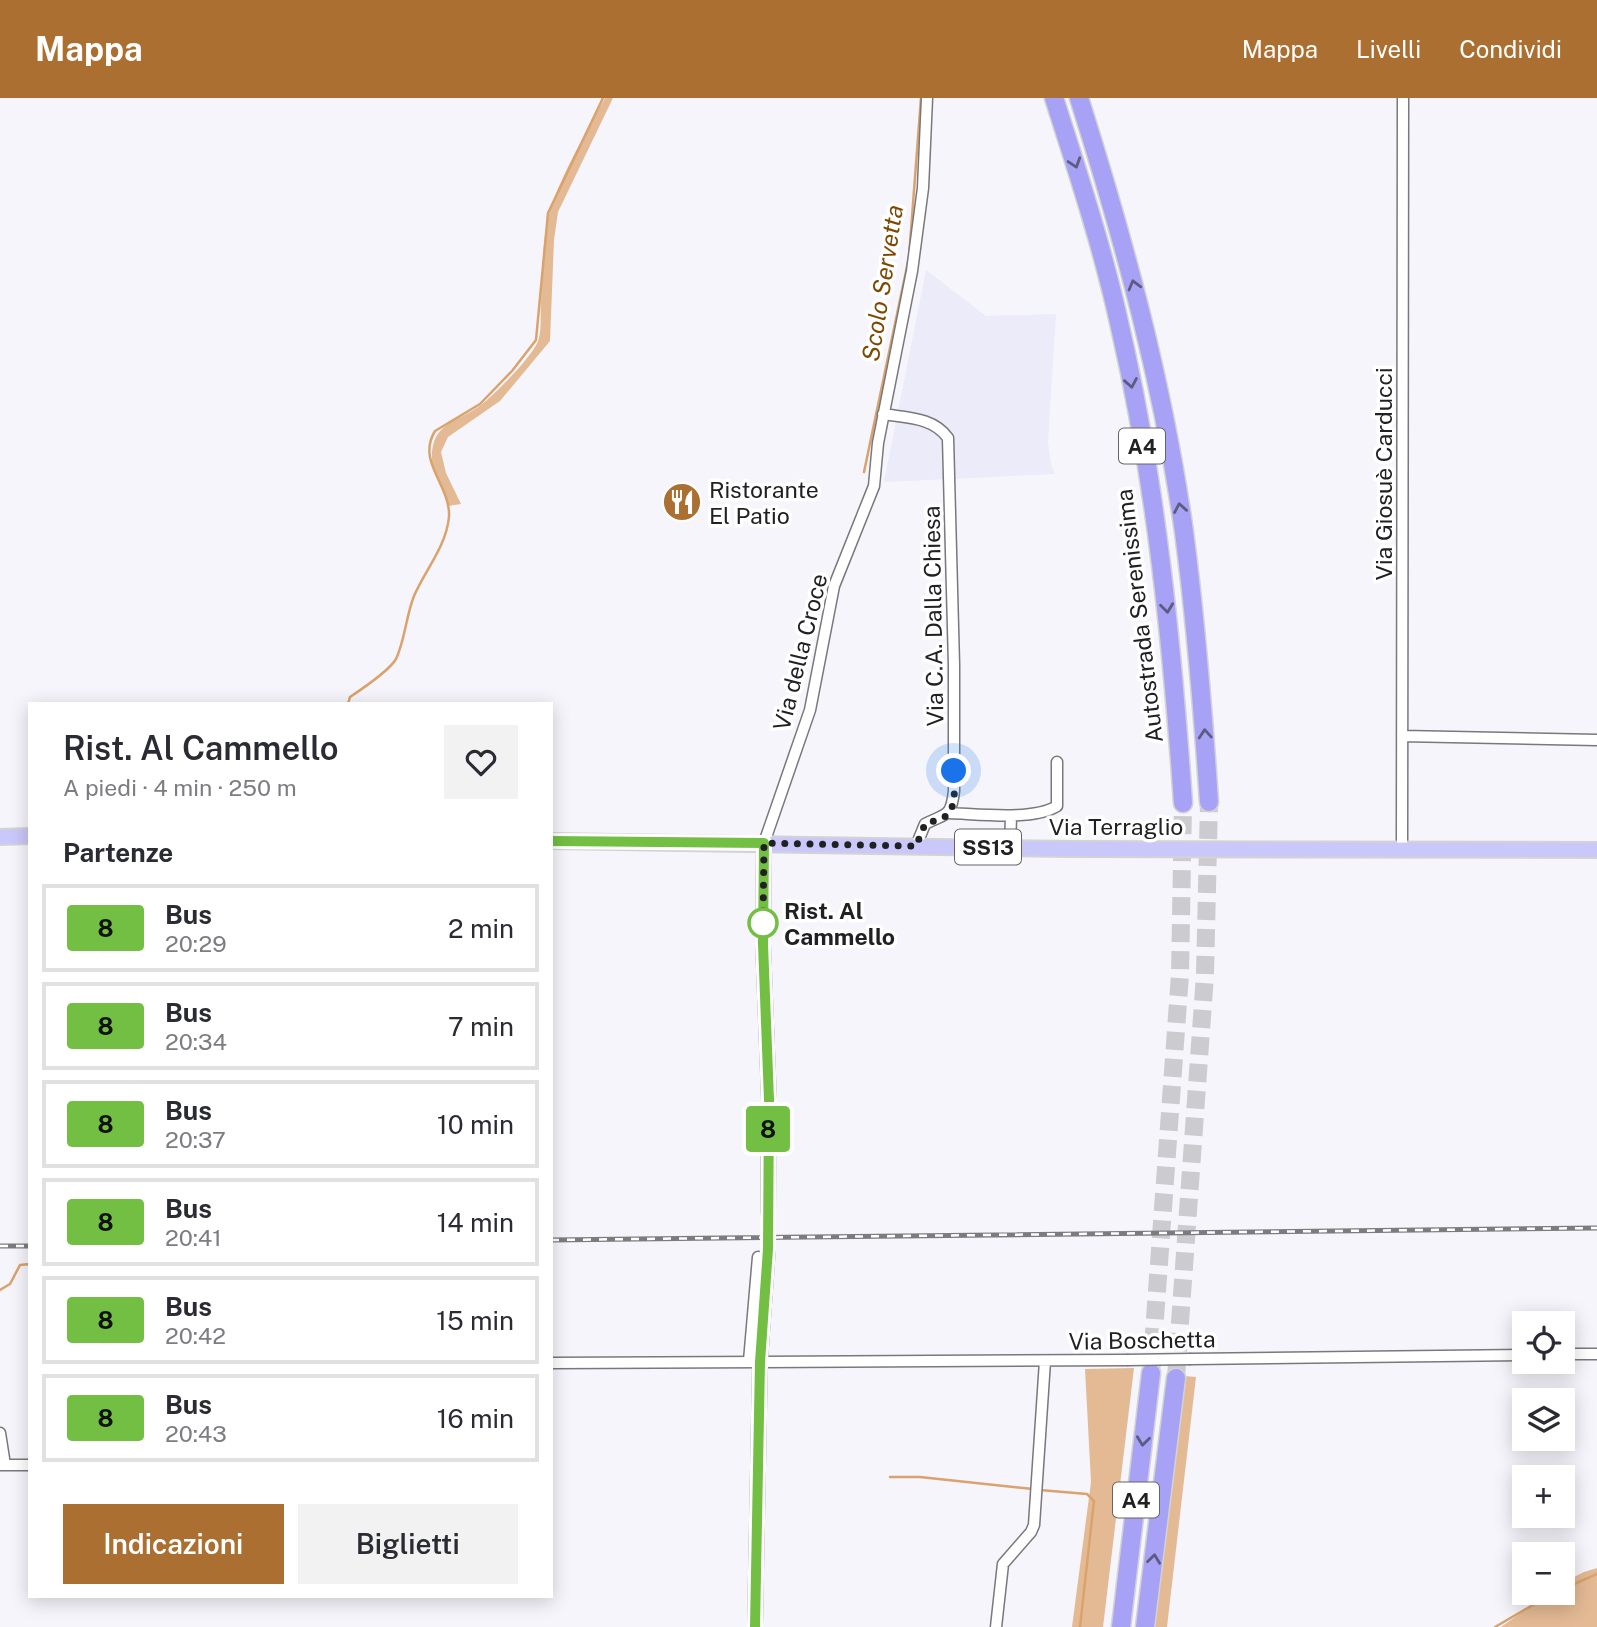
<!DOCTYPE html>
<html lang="it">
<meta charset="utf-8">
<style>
:root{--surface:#fff;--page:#f2f2f3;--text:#2b2b33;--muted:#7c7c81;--line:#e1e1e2;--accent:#ab7031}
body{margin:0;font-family:"Public Sans",sans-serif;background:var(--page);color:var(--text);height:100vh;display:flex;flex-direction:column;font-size:26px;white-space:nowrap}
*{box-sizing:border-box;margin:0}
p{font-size:23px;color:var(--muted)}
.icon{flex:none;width:38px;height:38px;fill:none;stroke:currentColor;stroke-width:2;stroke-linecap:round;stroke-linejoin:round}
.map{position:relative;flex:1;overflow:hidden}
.side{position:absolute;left:28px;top:604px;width:525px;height:896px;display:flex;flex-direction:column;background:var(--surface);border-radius:0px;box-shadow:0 4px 18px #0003}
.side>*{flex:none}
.badge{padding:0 14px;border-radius:5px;font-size:24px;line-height:46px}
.buttons{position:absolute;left:1512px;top:1213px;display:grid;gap:14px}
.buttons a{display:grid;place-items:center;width:63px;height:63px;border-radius:0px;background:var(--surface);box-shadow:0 4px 18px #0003;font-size:35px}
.you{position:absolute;width:35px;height:35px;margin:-18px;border:5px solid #fff;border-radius:50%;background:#1a73e8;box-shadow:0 0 0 10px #1a73e833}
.map>.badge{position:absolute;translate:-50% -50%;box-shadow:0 0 0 4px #fff}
h2{padding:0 35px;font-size:26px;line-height:63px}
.round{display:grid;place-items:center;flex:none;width:74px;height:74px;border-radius:0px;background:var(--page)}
.head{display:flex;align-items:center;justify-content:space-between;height:119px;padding:0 35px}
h1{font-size:33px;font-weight:600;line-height:52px}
.cta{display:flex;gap:14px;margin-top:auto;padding:14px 35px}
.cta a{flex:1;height:80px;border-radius:0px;background:var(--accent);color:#fff;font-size:28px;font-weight:600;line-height:80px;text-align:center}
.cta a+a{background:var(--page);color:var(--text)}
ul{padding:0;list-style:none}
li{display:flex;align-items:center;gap:21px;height:88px;margin:0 14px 10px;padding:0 21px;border:4px solid var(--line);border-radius:0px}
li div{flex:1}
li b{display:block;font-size:26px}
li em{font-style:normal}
li .badge{min-width:77px;font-weight:700;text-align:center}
header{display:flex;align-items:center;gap:42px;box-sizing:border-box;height:98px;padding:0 35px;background:var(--accent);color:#fff}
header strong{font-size:33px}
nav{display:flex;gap:38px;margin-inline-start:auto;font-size:24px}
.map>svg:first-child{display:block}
.built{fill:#ebebf9}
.green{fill:#e3ba94}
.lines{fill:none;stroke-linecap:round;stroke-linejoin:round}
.stream{stroke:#daa26c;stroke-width:2.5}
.tertiary-tunnel{stroke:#cbcbd0;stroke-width:12;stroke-dasharray:12 6;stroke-linecap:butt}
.motorway-tunnel{stroke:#cbcbd0;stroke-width:18;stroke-dasharray:18 9;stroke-linecap:butt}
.minor-casing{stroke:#78787d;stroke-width:13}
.tertiary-casing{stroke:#78787d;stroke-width:16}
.primary-casing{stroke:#d3d3d3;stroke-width:18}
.motorway-casing{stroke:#d3d3d3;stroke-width:21}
.minor{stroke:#fff;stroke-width:10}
.tertiary{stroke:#fff;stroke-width:12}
.primary{stroke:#cac7fa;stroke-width:14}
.motorway{stroke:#a7a2f6;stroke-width:18}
.rail-casing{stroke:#7c7c80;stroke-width:5}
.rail{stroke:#fff;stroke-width:2.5;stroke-dasharray:8;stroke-linecap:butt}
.minor-bridge-casing{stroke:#78787d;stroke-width:13;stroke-linecap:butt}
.minor-bridge{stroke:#fff;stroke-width:10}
.oneway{stroke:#5d5b82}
.line-casing{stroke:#fff;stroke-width:16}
.line{stroke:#72bf44;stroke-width:10}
.walk{stroke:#212123;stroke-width:7;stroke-dasharray:0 12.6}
.stop-dot{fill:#fff;stroke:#72bf44;stroke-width:3.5}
.labels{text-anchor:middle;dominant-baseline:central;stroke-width:7;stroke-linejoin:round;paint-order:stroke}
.shield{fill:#fff;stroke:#646465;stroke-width:2}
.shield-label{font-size:21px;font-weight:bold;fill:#212123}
.street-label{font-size:23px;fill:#212123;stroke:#fff}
.poi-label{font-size:23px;fill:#212123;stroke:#fff;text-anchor:start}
.stop-label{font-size:23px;font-weight:bold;fill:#212123;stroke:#fff;text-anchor:start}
.water-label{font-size:24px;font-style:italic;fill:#7c4802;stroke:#fff}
</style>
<header>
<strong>Mappa</strong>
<nav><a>Mappa</a><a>Livelli</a><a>Condividi</a></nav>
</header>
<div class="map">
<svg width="1597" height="1529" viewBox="0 0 1597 1529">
<rect width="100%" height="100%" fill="#f5f5fb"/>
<!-- built -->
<path class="built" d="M926,172l60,46 70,-2 -8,127 3,24 4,9 -171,8z"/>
<!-- green -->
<path class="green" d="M605,0h8l-55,114 -4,28 -4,101 -50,60 -52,36 -7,15 5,21 15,31 -13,2c-4,-14 -15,-34 -16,-45 -2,-39 25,-38 49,-56 14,-11 51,-48 57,-64 4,-10 2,-26 3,-37 1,-27 1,-53 6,-80 6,-36 40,-93 58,-126z
M1134,1270l-31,259h-31l19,-145 -6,-113z
M1184,1278l12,1 -29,250h-12z
M1597,1470v59h-96l48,-34 14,-1 1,-10 20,-10z"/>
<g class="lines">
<!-- stream -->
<path class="stream" d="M864,374l45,-215 12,-159
M348,606l2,-7c12,-8 39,-26 46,-38 9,-19 10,-43 18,-63 11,-26 32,-49 35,-79 2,-32 -33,-55 -14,-86l45,-27 32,-33 24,-31 12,-127 55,-115
M0,1192l10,-6 10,-19 10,-1
M890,1379h30l113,12
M1040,1392l47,4 7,7 -14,126
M1563,1491l34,-15
M1495,1529l60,-35"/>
<!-- tertiary-tunnel -->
<path class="tertiary-tunnel" d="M768,1151v-37"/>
<!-- motorway-tunnel -->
<path class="motorway-tunnel" d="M1151,1275l29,-398 3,-172
M1176,1280l29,-403 4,-173"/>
<!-- minor casing -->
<g class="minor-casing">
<path id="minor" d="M883,316c24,4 50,3 65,24l6,227v126c-3,27 -8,22 -29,33l-9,22
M1402,638l195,4
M949,715c30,1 84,8 108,-7v-44
M764,745l46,-133 24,-124 40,-100 4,-43 34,-172 11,-83 4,-90
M1010,750l1,-32
M1402,752l1,-752
M1563,1256h34
M1191,1261l333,-4
M749,1263l9,-104
M551,1265l576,-3
M0,1335l5,32
M0,1367h30
M996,1529l7,-63 28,-32 3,-7 11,-164"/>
</g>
<!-- tertiary casing -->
<g class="tertiary-casing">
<path id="tertiary" d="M764,745l-1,101 6,156 -1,112
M755,1529l5,-265 8,-113"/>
</g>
<!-- primary casing -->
<g class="primary-casing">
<path id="primary" d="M0,739l30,-1
M551,743l518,8 528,1"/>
</g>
<!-- motorway casing -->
<g class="motorway-casing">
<path id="motorway" d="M1054,0c24,75 49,151 66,229 36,156 52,316 63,476
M1079,0c45,142 84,286 105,434 12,90 19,180 25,270
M1121,1529l30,-254
M1145,1529l31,-249"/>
</g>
<!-- minor -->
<use href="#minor" class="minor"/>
<!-- tertiary -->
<use href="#tertiary" class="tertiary"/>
<!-- primary -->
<use href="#primary" class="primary"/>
<!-- motorway -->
<use href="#motorway" class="motorway"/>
<!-- rail casing -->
<g class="rail-casing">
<path id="rail" d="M551,1142l1046,-12
M0,1148h30"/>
</g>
<!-- rail -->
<use href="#rail" class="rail"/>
<!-- minor-bridge casing -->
<g class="minor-bridge-casing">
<path id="minor-bridge" d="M1127,1262l64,-1"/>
</g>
<!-- minor-bridge -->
<use href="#minor-bridge" class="minor-bridge"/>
</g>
<!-- one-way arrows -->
<defs><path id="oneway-chevron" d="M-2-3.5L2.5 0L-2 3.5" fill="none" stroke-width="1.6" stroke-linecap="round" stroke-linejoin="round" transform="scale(1.75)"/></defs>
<g class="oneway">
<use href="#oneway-chevron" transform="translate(1075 65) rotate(72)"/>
<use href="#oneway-chevron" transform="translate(1134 187) rotate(-105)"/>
<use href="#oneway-chevron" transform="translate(1131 285) rotate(80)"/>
<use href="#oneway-chevron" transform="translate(1180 410) rotate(-100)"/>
<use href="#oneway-chevron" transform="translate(1167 510) rotate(83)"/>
<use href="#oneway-chevron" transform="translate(1205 636) rotate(-94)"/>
<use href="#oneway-chevron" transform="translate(1143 1343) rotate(97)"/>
<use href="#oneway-chevron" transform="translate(1154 1461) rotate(-83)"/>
</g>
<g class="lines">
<!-- line casing -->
<g class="line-casing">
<path id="line" d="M551,743l213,2 -1,101 6,156 -1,149 -8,113 -5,265"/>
</g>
<!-- line -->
<use href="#line" class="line"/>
<!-- walk -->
<path class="walk" d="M763,825l1,-80 152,3 9,-22c6,-3 17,-4 22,-9 10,-9 7,-32 7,-44"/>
</g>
<!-- icons -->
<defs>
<g id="restaurant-disc" transform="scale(2.0125)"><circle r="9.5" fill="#ab7031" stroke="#fff"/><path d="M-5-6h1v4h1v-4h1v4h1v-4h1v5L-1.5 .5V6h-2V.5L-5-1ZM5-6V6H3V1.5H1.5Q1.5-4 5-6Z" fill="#fff"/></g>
</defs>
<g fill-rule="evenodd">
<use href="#restaurant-disc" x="682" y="404"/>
</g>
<!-- markers -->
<circle class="stop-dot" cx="763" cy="825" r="14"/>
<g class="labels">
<!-- shield labels -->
<g class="shield">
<rect x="1119" y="330.5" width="46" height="35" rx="5"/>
<rect x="955" y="731.5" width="66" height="35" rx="5"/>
<rect x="1113" y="1384.5" width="46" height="35" rx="5"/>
</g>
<g class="shield-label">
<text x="1142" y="348">A4</text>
<text x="988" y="749">SS13</text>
<text x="1136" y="1402">A4</text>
</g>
<!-- street labels -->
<g class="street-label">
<text transform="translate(1383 376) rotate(-90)">Via Giosuè Carducci</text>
<text transform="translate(933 518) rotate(-91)">Via C.A. Dalla Chiesa</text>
<text transform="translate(1139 518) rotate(-97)">Autostrada Serenissima</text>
<text transform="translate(800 554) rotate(-76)">Via della Croce</text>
<text x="1116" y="728">Via Terraglio</text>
<text transform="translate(1142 1242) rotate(-1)">Via Boschetta</text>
</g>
<!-- poi labels -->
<g class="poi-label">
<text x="709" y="391">Ristorante<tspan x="709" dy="26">El Patio</tspan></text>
</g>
<!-- stop labels -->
<g class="stop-label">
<text x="784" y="812">Rist. Al<tspan x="784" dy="26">Cammello</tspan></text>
</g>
<!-- water labels -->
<g class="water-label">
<text transform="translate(882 185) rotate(-81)">Scolo Servetta</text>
</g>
</g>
</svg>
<div class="buttons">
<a><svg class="icon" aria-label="locate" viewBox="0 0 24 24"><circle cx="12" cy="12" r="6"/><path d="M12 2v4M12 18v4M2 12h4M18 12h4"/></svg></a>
<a><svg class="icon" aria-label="layers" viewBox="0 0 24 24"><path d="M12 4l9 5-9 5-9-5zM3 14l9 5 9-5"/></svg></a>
<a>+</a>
<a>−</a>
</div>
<div class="you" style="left:954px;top:673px"></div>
<b class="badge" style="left:768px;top:1031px;background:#72bf44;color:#111">8</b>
<section class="side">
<div class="head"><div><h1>Rist. Al Cammello</h1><p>A piedi · 4 min · 250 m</p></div><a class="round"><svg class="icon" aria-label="heart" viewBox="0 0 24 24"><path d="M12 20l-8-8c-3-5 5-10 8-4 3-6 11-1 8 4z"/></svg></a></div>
<h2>Partenze</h2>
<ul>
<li><span class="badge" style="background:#72bf44;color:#111">8</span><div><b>Bus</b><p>20:29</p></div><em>2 min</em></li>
<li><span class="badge" style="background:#72bf44;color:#111">8</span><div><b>Bus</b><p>20:34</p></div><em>7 min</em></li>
<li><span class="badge" style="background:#72bf44;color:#111">8</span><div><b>Bus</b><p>20:37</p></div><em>10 min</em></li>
<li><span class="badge" style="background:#72bf44;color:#111">8</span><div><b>Bus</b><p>20:41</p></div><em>14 min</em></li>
<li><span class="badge" style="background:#72bf44;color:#111">8</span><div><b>Bus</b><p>20:42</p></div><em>15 min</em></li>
<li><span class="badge" style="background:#72bf44;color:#111">8</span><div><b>Bus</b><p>20:43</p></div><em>16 min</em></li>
</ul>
<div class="cta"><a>Indicazioni</a><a>Biglietti</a></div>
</section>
</div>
